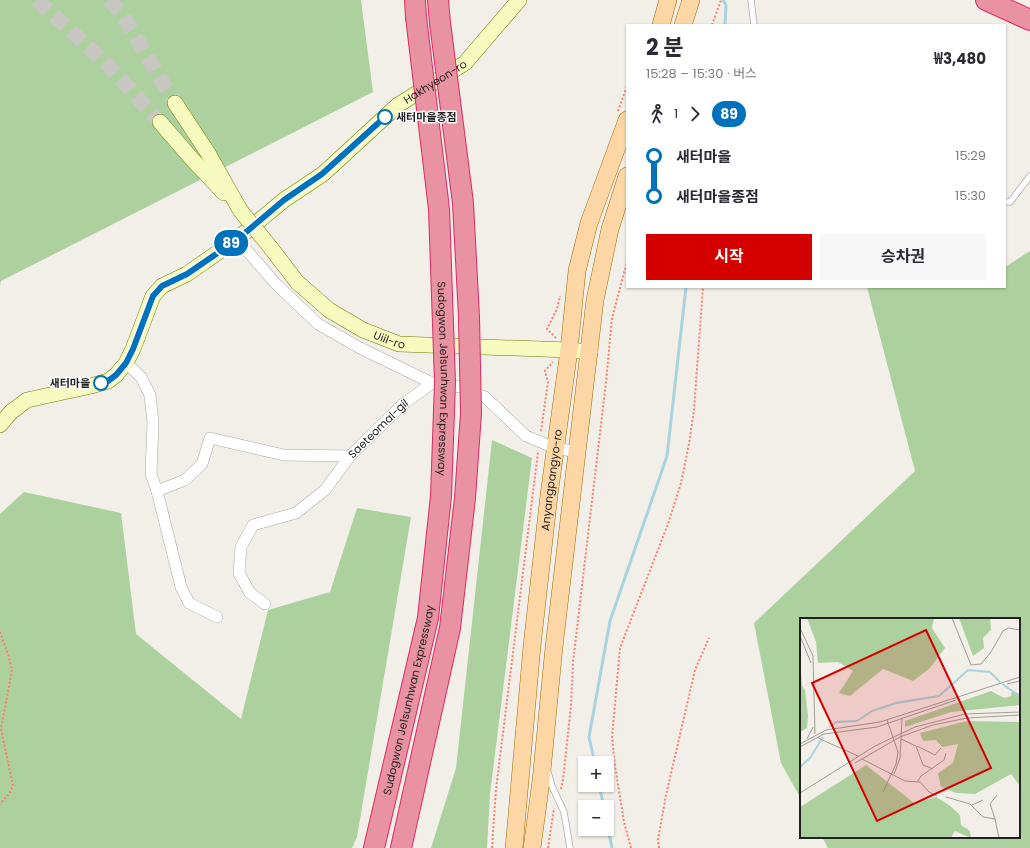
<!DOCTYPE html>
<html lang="ko">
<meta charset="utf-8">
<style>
:root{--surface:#fff;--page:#f7f7f7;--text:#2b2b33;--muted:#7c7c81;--accent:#d40000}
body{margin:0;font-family:Poppins,"Noto Sans KR",sans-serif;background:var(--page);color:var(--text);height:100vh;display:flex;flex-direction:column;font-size:15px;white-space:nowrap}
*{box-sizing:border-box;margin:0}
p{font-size:13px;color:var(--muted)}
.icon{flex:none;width:22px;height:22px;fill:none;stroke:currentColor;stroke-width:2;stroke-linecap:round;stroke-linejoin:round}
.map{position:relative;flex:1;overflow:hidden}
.details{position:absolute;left:626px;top:24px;width:380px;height:264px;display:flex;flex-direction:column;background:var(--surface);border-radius:0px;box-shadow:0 1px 3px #0004}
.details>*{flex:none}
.badge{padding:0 8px;border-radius:13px;font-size:14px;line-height:26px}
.buttons{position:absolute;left:578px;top:756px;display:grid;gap:8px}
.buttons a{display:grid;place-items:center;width:36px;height:36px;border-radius:0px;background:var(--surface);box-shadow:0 1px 3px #0004;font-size:20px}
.map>.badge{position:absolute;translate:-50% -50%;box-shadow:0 0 0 2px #fff}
.legs{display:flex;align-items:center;gap:6px;height:44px;padding:0 20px;font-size:13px}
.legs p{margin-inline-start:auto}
.overview{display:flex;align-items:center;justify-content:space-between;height:68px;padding:0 20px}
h1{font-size:22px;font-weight:700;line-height:30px}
.primary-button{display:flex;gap:8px;margin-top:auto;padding:8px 20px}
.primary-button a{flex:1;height:46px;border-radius:0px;background:var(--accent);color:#fff;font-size:16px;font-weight:700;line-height:46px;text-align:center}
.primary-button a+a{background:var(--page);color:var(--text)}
ul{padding:0 20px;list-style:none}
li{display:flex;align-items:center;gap:14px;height:40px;font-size:15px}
li i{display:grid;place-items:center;width:6px;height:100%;margin:0 5px;background:currentColor}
li i::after{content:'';width:10px;height:10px;margin:-5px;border:3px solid;border-radius:50%;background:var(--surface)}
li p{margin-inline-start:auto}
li:first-child i{background:linear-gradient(#0000 50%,currentColor 0)}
li:last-child i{background:linear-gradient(currentColor 50%,#0000 0)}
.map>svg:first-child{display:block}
.forest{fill:#add19e}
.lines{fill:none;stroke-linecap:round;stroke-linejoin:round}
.stream{stroke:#aad3df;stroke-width:3}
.secondary-tunnel{stroke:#c8c6c1;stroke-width:15;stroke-dasharray:15 8;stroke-linecap:butt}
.lane-casing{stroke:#a9a9a9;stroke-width:7}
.street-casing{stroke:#a9a9a9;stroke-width:12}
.secondary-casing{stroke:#707d05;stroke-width:16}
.primary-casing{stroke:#a06b00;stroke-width:18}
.highway-casing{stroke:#dc2a67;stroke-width:22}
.path{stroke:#fa8072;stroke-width:2;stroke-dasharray:2 2;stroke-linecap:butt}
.lane{stroke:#fff;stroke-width:5.5}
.street{stroke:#fff;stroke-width:11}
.secondary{stroke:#f7fabf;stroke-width:15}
.primary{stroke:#fcd6a4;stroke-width:17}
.highway{stroke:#e892a2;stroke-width:20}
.secondary-bridge-casing{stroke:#707d05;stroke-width:16;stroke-linecap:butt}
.highway-bridge-casing{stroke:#dc2a67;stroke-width:22;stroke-linecap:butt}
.secondary-bridge{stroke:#f7fabf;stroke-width:15}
.highway-bridge{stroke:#e892a2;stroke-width:20}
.line-1-casing{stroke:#fff;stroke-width:9}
.line-1{stroke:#0072bc;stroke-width:6}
.stop-1-dot{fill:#fff;stroke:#0072bc;stroke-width:2}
.labels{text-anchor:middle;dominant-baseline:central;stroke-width:3;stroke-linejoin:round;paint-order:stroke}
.street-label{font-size:11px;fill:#222;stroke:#fff}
.stop-label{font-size:11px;font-weight:bold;fill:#222;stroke:#fff;text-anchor:start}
.inset-river{fill:none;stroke:#aad3df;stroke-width:2}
.inset-road{fill:none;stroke:#9f9d99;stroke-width:1}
.view{fill:#d40000;fill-opacity:0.15;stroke:#d40000;stroke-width:2}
.inset-edge{fill:none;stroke:#222;stroke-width:2}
</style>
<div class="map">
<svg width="1030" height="848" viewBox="0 0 1030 848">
<rect width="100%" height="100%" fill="#f2efe9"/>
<!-- forest -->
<path class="forest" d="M0,0h361l12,92 -372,189 -1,5z
M1030,251v597h-202l-6,-11h197v-218h-218v180l-20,-36 -27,-140 161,-152 -48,-184h138v-20z
M492,440l40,18 -42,336 -3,54h-56l25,-80z
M24,492l97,21 15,121 105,85 27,-109 62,-18 27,-84 54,9 -54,320 -5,11h-352v-334z"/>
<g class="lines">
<!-- stream -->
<path class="stream" d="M723,0l3,5 -1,20
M595,763l-6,-26 21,-116 57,-165 19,-169
M599,785l5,22
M607,824l5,24"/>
<!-- secondary-tunnel -->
<path class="secondary-tunnel" d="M37,0l70,64 53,58
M109,0l11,11 55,92"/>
<!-- lane casing -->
<g class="lane-casing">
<path id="lane" d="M751,0l3,25
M1005,202h5l20,-26
M548,772l4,14 12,26 6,36"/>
</g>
<!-- street casing -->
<g class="street-casing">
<g id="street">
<path d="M237,239l38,44 43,41 42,24 72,35"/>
<path d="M126,363l15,14 9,18 3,28 -2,51 6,17 24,96 8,16 28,14"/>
<path id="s1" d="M157,491l28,-11 17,-16 8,-26 74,17 66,1 52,-51 30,-22 28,4 25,10 41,39 29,12 23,4"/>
<path d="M265,604l-15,-11 -11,-20 2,-26 12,-22 43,-12 29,-23 25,-34"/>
</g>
</g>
<!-- secondary casing -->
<g class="secondary-casing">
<g id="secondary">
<path d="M175,103l33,50 32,57"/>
<path d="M160,122l31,36 33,35"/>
<path id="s2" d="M271,248l26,34 32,28 34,20 36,14 170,6 21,2"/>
<path id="s3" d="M0,425l11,-13 16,-12 64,-14 17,-5 8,-6 10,-12 7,-14 20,-53 9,-10 25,-12 50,-35 47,-39 39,-26 75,-69 67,-42 54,-63"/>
</g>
</g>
<!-- primary casing -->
<g class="primary-casing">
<g id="primary">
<path d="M661,25l7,-25"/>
<path d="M683,25l8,-25"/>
<path id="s4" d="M514,848l18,-202 17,-151 20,-145 8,-79 12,-48 38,-103"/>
<path d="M532,848l9,-67 13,-134 41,-347 15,-71 17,-53"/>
</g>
</g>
<!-- highway casing -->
<g class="highway-casing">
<g id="highway">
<path d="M415,0l1,17"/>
<path d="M438,0l2,23"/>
<path d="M986,0l44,20"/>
<path id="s5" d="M374,848l54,-230 13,-122"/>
<path d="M401,848l49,-220 15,-130"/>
</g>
</g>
<!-- path -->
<path class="path" d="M712,25l9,-25
M618,111l9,-25
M556,338l-9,-9 10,-20 3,-13
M541,431l7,-49 -3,-11 8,-9
M0,632l9,25 3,13 -11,59 12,57 -4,8 -9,10
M561,789l2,-9 8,-75 2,-43 33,-280 6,-64 15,-56
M492,848l4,-59 42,-337
M548,848l6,-40
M631,848l-7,-26 -9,-56 -3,-29 8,-89 48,-124 13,-41 8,-39 5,-34 9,-123
M659,848l-1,-8 8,-45 29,-125 14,-32"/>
<!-- lane -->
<use href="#lane" class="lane"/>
<!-- street -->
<use href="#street" class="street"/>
<!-- secondary -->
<use href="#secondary" class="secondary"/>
<!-- primary -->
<use href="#primary" class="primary"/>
<!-- highway -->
<use href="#highway" class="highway"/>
<!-- secondary-bridge casing -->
<g class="secondary-bridge-casing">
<path id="secondary-bridge" d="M240,210l31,38"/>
</g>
<!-- highway-bridge casing -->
<g class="highway-bridge-casing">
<g id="highway-bridge">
<path id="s6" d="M416,17l23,192 6,173 -4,114"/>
<path d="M440,23l23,180 6,114 2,96 -6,85"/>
</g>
</g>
<!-- secondary-bridge -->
<use href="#secondary-bridge" class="secondary-bridge"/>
<!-- highway-bridge -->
<use href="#highway-bridge" class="highway-bridge"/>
</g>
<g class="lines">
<!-- line-1 casing -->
<g class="line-1-casing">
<path id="line-1" d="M101,383l7,-2 8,-6 10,-12 7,-14 20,-53 9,-10 25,-12 51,-35 46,-39 38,-26 63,-57"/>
</g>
<!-- line-1 -->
<use href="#line-1" class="line-1"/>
</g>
<!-- markers -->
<g class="stop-1-dot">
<circle cx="385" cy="117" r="7"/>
<circle cx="101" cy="383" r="7"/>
</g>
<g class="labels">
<!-- street labels -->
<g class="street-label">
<text stroke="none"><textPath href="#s3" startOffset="574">Hakhyeon-ro</textPath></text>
<text stroke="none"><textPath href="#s2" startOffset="153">Uiil-ro</textPath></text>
<text stroke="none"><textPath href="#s6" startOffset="363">Sudogwon Je1sunhwan Expressway</textPath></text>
<text stroke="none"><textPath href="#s1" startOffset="262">Saeteomal-gil</textPath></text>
<text stroke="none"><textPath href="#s4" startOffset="370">Anyangpangyo-ro</textPath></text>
<text stroke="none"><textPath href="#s5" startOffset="152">Sudogwon Je1sunhwan Expressway</textPath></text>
</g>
<!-- stop labels -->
<g class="stop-label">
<text x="396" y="117">새터마을종점</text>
<text x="90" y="383" text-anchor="end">새터마을</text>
</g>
</g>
<!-- overview -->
<g transform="translate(800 618)">
<rect width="220" height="220" fill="#f2efe9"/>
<path d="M7,0h127l-2,10 13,20 -15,20 -17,13 -30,-12 -33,27 -11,-3 14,-22 -15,-9 -20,1 -2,-21zM159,0h31l1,12 -8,8 1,10 -11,8zM0,40l2,28 3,4 3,26 -1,12 -7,4zM191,73l13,7 7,-2 1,-5 8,3v11l-69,7 -46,15v-6zM167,103l53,1v64l-9,-12 -36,20 -19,-1 -15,-6 -3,-14 15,-10 5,-19 -16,3 -6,-7 -13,1 -3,-8zM66,147l48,38 22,-6 13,8 11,10 1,10 9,6 1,7 -16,-7 -4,7h-151v-31z" fill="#add19e"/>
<path class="inset-river" d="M202,66l18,12M29,109l7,-5 21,-1 15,-10 24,-8 43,-7 29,-26 22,2 10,10M0,149l10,-9 13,-21"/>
<path class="inset-road" d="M152,0l19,47 10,-1 10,-12 12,-21 5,-3 12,2M0,10l13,28 2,78M0,18l11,27M207,66l13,-3M102,100l-1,21 15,7 7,19 10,4M18,120l40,18M7,121l6,-12M0,126l26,-14 54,-8 140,-45M117,128l18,9 6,-7M0,129l24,-13 53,-7 79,-27M62,141l43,22 15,1 9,10 8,4M55,145l45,-26 33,-12 34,-7 53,-3M94,156l6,-16 1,-19M118,163l3,-5 23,-16 2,-7M83,174l13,-28 2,-12 -11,-32M0,175l75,-47 40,-19 50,-13 55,-2M146,179l24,7 13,13 12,2 4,19M172,187l11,-5M195,201l-5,-15 7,-9"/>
<path class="view" d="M126,12l65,138 -114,53 -65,-138z"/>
<rect width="220" height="220" class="inset-edge"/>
</g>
</svg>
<div class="buttons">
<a>+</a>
<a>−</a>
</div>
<b class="badge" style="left:231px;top:243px;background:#0072bc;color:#fff">89</b>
<section class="details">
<div class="overview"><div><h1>2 분</h1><p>15:28 – 15:30 · 버스</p></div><b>₩3,480</b></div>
<div class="legs"><svg class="icon" aria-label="walk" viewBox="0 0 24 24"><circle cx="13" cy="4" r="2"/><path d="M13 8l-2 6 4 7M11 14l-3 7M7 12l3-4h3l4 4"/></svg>1<svg class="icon" aria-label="forward" viewBox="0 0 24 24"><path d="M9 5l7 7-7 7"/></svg><b class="badge" style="background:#0072bc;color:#fff">89</b></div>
<ul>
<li><i style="color:#0072bc"></i><b>새터마을</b><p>15:29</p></li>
<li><i style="color:#0072bc"></i><b>새터마을종점</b><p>15:30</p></li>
</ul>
<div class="primary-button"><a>시작</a><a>승차권</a></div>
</section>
</div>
